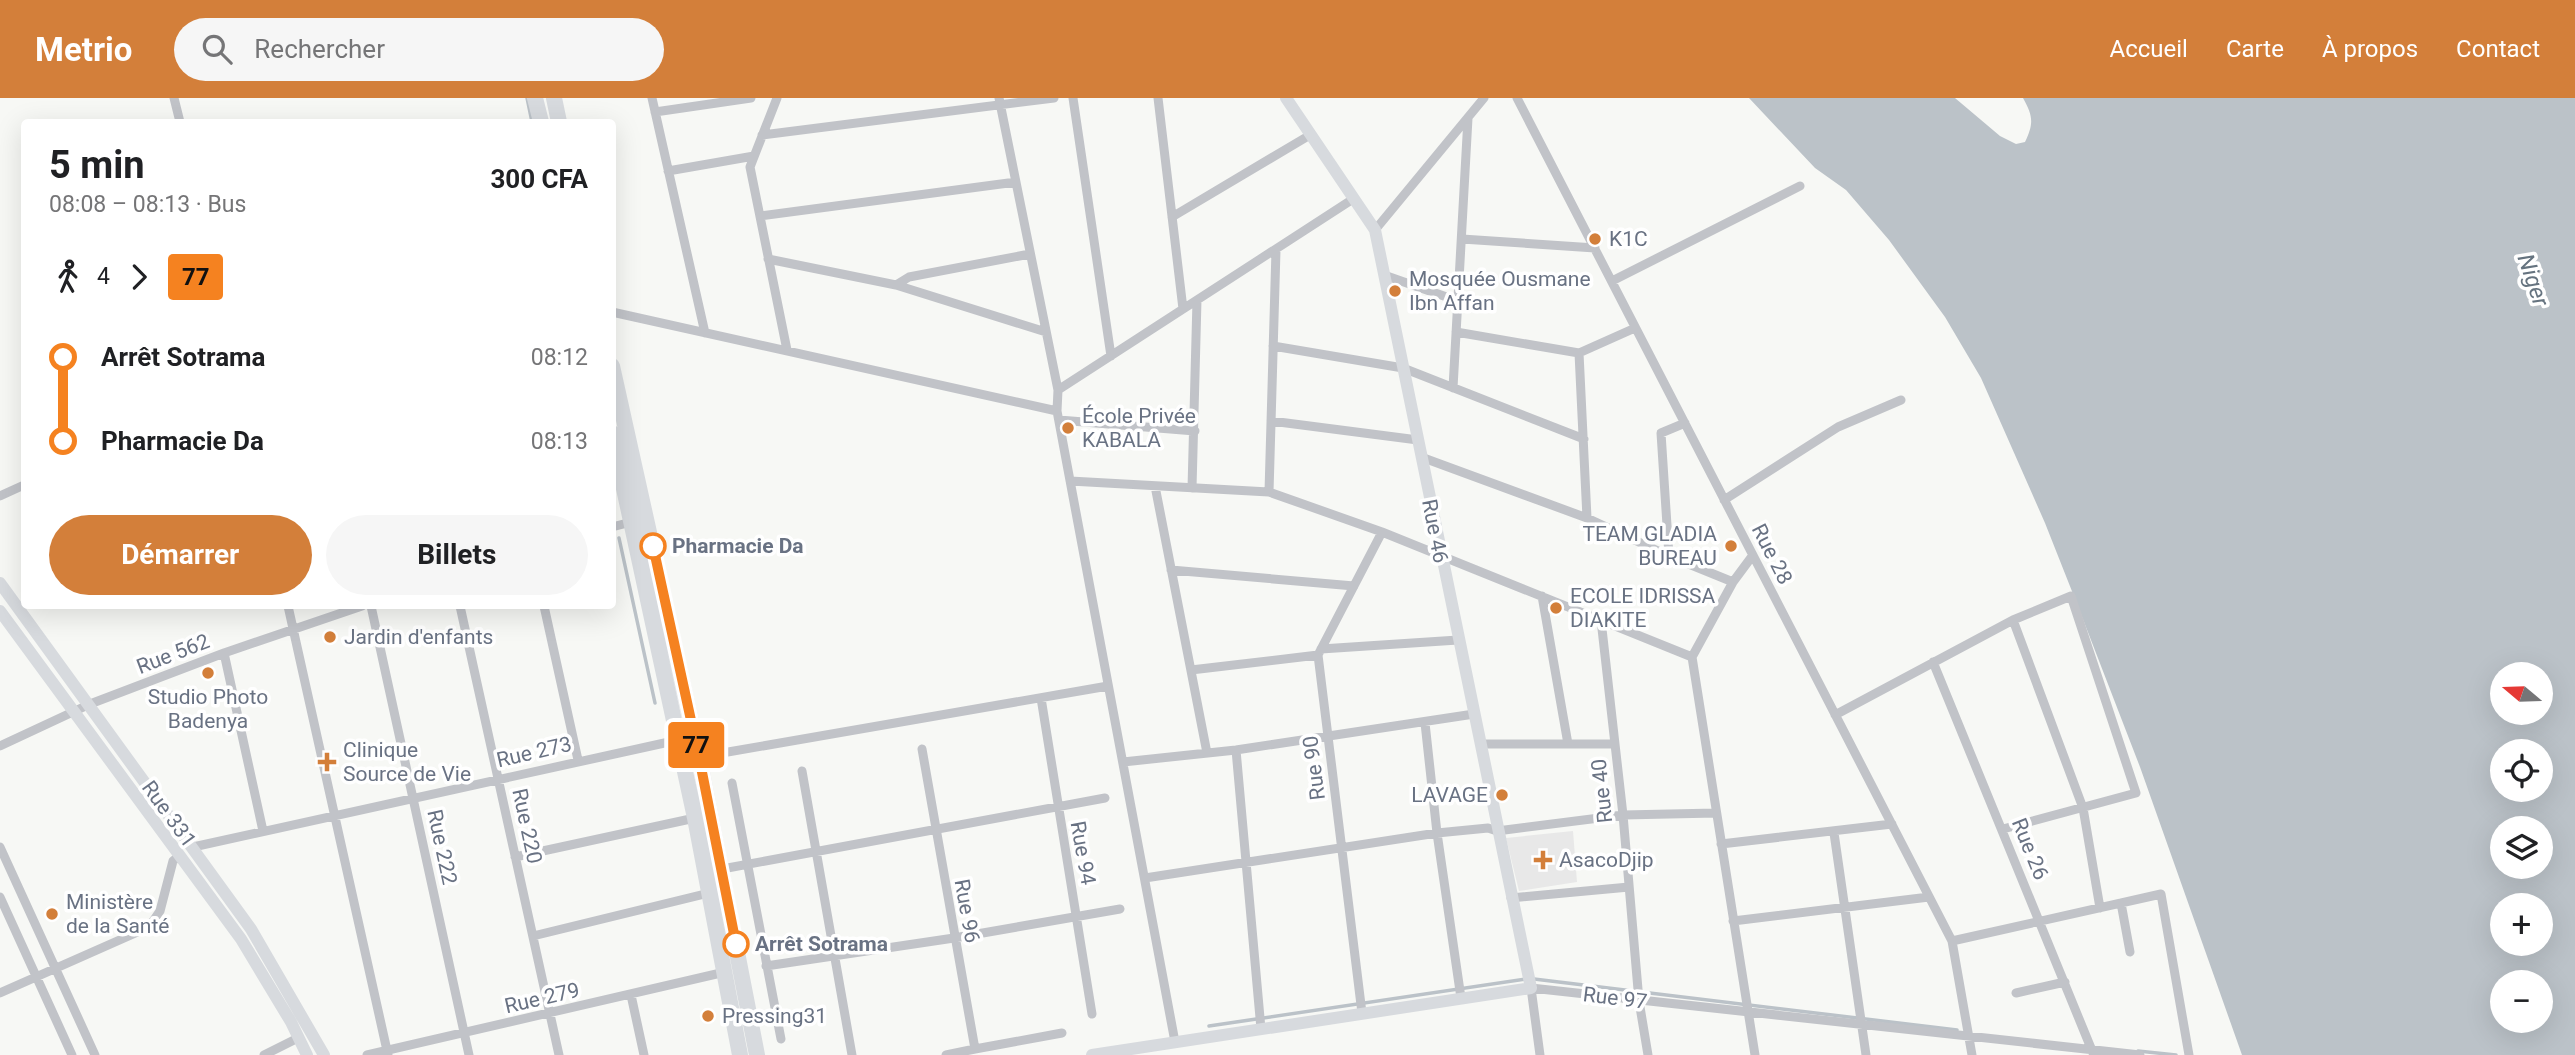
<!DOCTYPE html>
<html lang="fr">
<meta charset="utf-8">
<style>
:root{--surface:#fff;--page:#f6f6f6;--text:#202124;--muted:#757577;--accent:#d37f3a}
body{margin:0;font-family:Roboto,sans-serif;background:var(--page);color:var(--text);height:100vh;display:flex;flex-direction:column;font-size:26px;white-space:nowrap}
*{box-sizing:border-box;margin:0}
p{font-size:23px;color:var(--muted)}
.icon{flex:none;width:38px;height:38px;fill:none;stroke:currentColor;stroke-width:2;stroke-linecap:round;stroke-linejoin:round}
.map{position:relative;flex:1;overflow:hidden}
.panel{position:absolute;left:21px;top:21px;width:595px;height:490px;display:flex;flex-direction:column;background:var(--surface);border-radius:7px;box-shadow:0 7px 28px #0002}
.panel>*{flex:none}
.badge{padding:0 14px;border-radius:5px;font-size:24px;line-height:46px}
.needle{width:46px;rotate:289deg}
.controls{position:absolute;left:2490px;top:564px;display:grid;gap:14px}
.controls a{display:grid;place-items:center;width:63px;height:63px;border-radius:50%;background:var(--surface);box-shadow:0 7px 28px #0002;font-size:35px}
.map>.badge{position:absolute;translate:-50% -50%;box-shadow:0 0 0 4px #fff}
.legs{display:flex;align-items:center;gap:10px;height:77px;padding:0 28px;font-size:23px}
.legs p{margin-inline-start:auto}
.summary{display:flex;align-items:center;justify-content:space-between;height:119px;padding:0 28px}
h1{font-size:38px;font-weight:700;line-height:52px}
.button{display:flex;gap:14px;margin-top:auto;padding:14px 28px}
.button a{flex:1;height:80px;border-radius:42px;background:var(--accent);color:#fff;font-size:28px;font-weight:700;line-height:80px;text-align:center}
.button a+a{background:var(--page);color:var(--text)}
ul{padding:0 28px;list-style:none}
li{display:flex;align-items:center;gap:24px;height:84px;font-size:26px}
li i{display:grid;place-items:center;width:10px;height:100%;margin:0 9px;background:currentColor}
li i::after{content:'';width:18px;height:18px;margin:-9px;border:5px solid;border-radius:50%;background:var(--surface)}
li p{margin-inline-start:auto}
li:first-child i{background:linear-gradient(#0000 50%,currentColor 0)}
li:last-child i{background:linear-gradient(currentColor 50%,#0000 0)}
header{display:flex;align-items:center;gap:42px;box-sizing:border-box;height:98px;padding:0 35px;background:var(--accent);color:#fff}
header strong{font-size:33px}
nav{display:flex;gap:38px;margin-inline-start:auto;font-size:24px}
.search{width:490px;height:63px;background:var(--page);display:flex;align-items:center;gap:18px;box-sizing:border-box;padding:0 24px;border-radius:38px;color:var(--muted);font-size:26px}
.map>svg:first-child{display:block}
.built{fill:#e8e8e8}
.water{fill:#bbc2c8;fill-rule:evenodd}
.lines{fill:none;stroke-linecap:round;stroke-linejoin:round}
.stream{stroke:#bbc2c8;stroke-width:3.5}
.street{stroke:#c1c3c8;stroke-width:9}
.secondary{stroke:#d7dade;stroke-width:12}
.highway{stroke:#d7dade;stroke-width:16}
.line-1-casing{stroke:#fff;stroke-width:16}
.line-1{stroke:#f58220;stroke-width:10}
.poi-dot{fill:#d37f3a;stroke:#fff;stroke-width:2.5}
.stop-1-dot{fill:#fff;stroke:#f58220;stroke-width:3.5}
.labels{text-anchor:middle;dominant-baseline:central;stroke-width:7;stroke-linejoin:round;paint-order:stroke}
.poi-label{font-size:21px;fill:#697283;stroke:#fff;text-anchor:start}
.street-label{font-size:21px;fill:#697283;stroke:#fff}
.stop-label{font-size:21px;font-weight:bold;fill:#697283;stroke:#fff;text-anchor:start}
.water-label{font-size:23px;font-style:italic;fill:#65737f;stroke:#fff}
</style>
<header>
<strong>Metrio</strong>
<div class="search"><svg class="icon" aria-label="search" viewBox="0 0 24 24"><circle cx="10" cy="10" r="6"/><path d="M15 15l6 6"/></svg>Rechercher</div>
<nav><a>Accueil</a><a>Carte</a><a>À propos</a><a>Contact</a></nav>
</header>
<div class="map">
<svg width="2575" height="957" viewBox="0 0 2575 957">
<rect width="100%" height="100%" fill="#f7f8f5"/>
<!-- built -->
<path class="built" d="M1573,733l4,51 -58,9 -13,-53z"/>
<!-- water -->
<path class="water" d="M1749,0h206l45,38 16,8 9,-2c9,-19 8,-26 -2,-44h552v957h-333l-102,-288 -61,-158 -34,-86 -64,-145 -36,-61 -56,-77 -43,-50 -31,-22zM2502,576h39v38h-39zM2502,653h39v38h-39zM2502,730h39v38h-39zM2502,807h39v38h-39zM2502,884h39v38h-39z"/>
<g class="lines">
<!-- stream -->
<path class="stream" d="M527,0l5,24
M619,440l36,165
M1534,881l423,51
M1209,928l317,-47
M2138,953l38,4"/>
<!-- street -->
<path class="street" d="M174,0l6,24
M652,0l53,235
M777,0l-27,69 37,183
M999,0l59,292 -1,21 118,631
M1073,0l38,258
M1158,0l25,211
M1517,0l435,843 20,114
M655,14l96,-14
M762,37l292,-37
M668,73l86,-15
M760,118l256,-34
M1172,119l138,-82
M1375,132l109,-132
M1462,141l133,9
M768,161l128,26 13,-8 121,-23
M1384,177l74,26
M1612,183l188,-95
M896,187l150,47
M612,214l445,99
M1456,234l123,21 56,-25
M1273,248l130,22 181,71
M1579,255l8,165
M1453,290l15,-270
M1058,292l295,-191
M1059,322l136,11
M1271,323l147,19
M1421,359l166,61 82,38 64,26
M1070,383l199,11 113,40 310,125
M1155,388l52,267
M1192,390l5,-188
M1269,394l7,-242
M0,398l24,-11
M1724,402l114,-73 63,-27
M612,429l23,-6
M1753,457l-20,27 -41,75 63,398
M1669,458l-8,-123 24,-10
M1171,472l183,16
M1542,498l26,148
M288,508l100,449
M371,508l98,449
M460,508l99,449
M544,508l34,154
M1601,522l22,195 16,186 9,54
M2013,522l70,188 17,100
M1321,551l137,-9
M224,555l39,178
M1933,564l160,391
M1191,572l127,-15
M1041,600l51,316
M1835,617l178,-95 58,-24 65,197 -133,36
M1425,625l12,110 24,165
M1480,646h135
M0,648l90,-42 134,-51 138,-47
M922,651l53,300 -29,6
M1236,652l25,279
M699,659l409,-71
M1123,664l113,-12 238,-36
M802,673l50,284
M732,685l49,256
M1834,735l32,222
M1721,746l171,-20
M0,749l95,208
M193,749l485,-107
M515,759l180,-39
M722,771l383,-71
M1145,780l292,-45 51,-5 9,3 126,-16 93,-2
M0,799l72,158
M1511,800l118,-11
M2121,805l9,49
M1733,823l196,-24
M533,838l176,-43
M1952,843l209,-47 28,161
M766,868l188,-28 166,-29
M0,895l149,-66 11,-16 13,-50 6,-5
M2016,895l49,-11
M631,897l13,60
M1362,915l-44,-358 64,-123
M975,951l87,-16
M264,957l34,-17
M367,957l358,-83
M1540,957l-9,-67 609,67"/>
<!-- secondary -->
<path class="secondary" d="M0,485l251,346 73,126
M0,513l241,328 50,83 16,33
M1092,957l439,-67 -156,-758 -89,-132"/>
<!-- highway -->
<path class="highway" d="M535,0l6,24
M554,0l5,24
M612,268l87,391 58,298
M612,335l83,385 45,237"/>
</g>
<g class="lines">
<!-- line-1 casing -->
<g class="line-1-casing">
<path id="line-1" d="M653,448l46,211 37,187"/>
</g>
<!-- line-1 -->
<use href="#line-1" class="line-1"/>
</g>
<!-- markers -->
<g class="poi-dot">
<circle cx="1595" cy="141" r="7"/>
<circle cx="1395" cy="193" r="7"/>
<circle cx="1068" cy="330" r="7"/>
<circle cx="1731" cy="448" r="7"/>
<circle cx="1556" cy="510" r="7"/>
<circle cx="330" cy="539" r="7"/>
<circle cx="208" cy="575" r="7"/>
<path d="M323.5 653.5h7v7h7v7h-7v7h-7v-7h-7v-7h7z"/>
<circle cx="1502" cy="697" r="7"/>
<path d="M1539.5 751.5h7v7h7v7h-7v7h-7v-7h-7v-7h7z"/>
<circle cx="52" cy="816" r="7"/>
<circle cx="708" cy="918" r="7"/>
</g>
<g class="stop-1-dot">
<circle cx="653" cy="448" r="12"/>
<circle cx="736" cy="846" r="12"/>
</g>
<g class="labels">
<!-- poi labels -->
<g class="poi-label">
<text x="1609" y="141">K1C</text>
<text x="1409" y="181">Mosquée Ousmane<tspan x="1409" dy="24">Ibn Affan</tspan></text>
<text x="1082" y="318">École Privée<tspan x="1082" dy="24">KABALA</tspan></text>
<text x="1717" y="436" text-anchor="end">TEAM GLADIA<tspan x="1717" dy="24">BUREAU</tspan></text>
<text x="1570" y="498">ECOLE IDRISSA<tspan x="1570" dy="24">DIAKITE</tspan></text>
<text x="344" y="539">Jardin d'enfants</text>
<text x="208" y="599" text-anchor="middle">Studio Photo<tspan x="208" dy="24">Badenya</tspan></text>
<text x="343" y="652">Clinique<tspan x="343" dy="24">Source de Vie</tspan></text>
<text x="1488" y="697" text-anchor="end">LAVAGE</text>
<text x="1559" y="762">AsacoDjip</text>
<text x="66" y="804">Ministère<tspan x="66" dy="24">de la Santé</tspan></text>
<text x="722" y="918">Pressing31</text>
</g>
<!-- street labels -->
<g class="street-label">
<text transform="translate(1435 433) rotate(79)">Rue 46</text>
<text transform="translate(1772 456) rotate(63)">Rue 28</text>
<text transform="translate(173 556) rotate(-21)">Rue 562</text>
<text transform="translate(534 654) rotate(-13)">Rue 273</text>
<text transform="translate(1314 670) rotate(-97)">Rue 90</text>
<text transform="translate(1602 693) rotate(-96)">Rue 40</text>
<text transform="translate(169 716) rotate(54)">Rue 331</text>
<text transform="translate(527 728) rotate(78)">Rue 220</text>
<text transform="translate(442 749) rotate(78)">Rue 222</text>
<text transform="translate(2030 751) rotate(68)">Rue 26</text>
<text transform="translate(1083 755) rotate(80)">Rue 94</text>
<text transform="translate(967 813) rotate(80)">Rue 96</text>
<text transform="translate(542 900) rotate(-13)">Rue 279</text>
<text transform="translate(1615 900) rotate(7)">Rue 97</text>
</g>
<!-- stop labels -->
<g class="stop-label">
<text x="672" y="448">Pharmacie Da</text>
<text x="755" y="846">Arrêt Sotrama</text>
</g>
<!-- water labels -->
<g class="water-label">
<text transform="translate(2533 182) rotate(71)">Niger</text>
</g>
</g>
</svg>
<div class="controls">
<a><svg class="needle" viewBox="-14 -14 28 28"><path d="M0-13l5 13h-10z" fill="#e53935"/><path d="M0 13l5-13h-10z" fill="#757577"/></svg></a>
<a><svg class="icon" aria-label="locate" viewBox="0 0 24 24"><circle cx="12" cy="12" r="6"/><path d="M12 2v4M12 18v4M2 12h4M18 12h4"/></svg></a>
<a><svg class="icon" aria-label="layers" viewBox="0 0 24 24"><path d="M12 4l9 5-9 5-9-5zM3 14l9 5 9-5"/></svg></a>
<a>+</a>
<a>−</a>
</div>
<b class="badge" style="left:696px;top:647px;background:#f58220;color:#111">77</b>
<section class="panel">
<div class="summary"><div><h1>5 min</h1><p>08:08 – 08:13 · Bus</p></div><b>300 CFA</b></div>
<div class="legs"><svg class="icon" aria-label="walk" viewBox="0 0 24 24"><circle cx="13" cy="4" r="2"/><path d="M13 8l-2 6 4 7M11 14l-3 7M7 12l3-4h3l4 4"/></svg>4<svg class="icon" aria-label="forward" viewBox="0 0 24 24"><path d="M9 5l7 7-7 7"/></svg><b class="badge" style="background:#f58220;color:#111">77</b></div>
<ul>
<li><i style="color:#f58220"></i><b>Arrêt Sotrama</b><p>08:12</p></li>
<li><i style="color:#f58220"></i><b>Pharmacie Da</b><p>08:13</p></li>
</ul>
<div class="button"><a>Démarrer</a><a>Billets</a></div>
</section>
</div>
